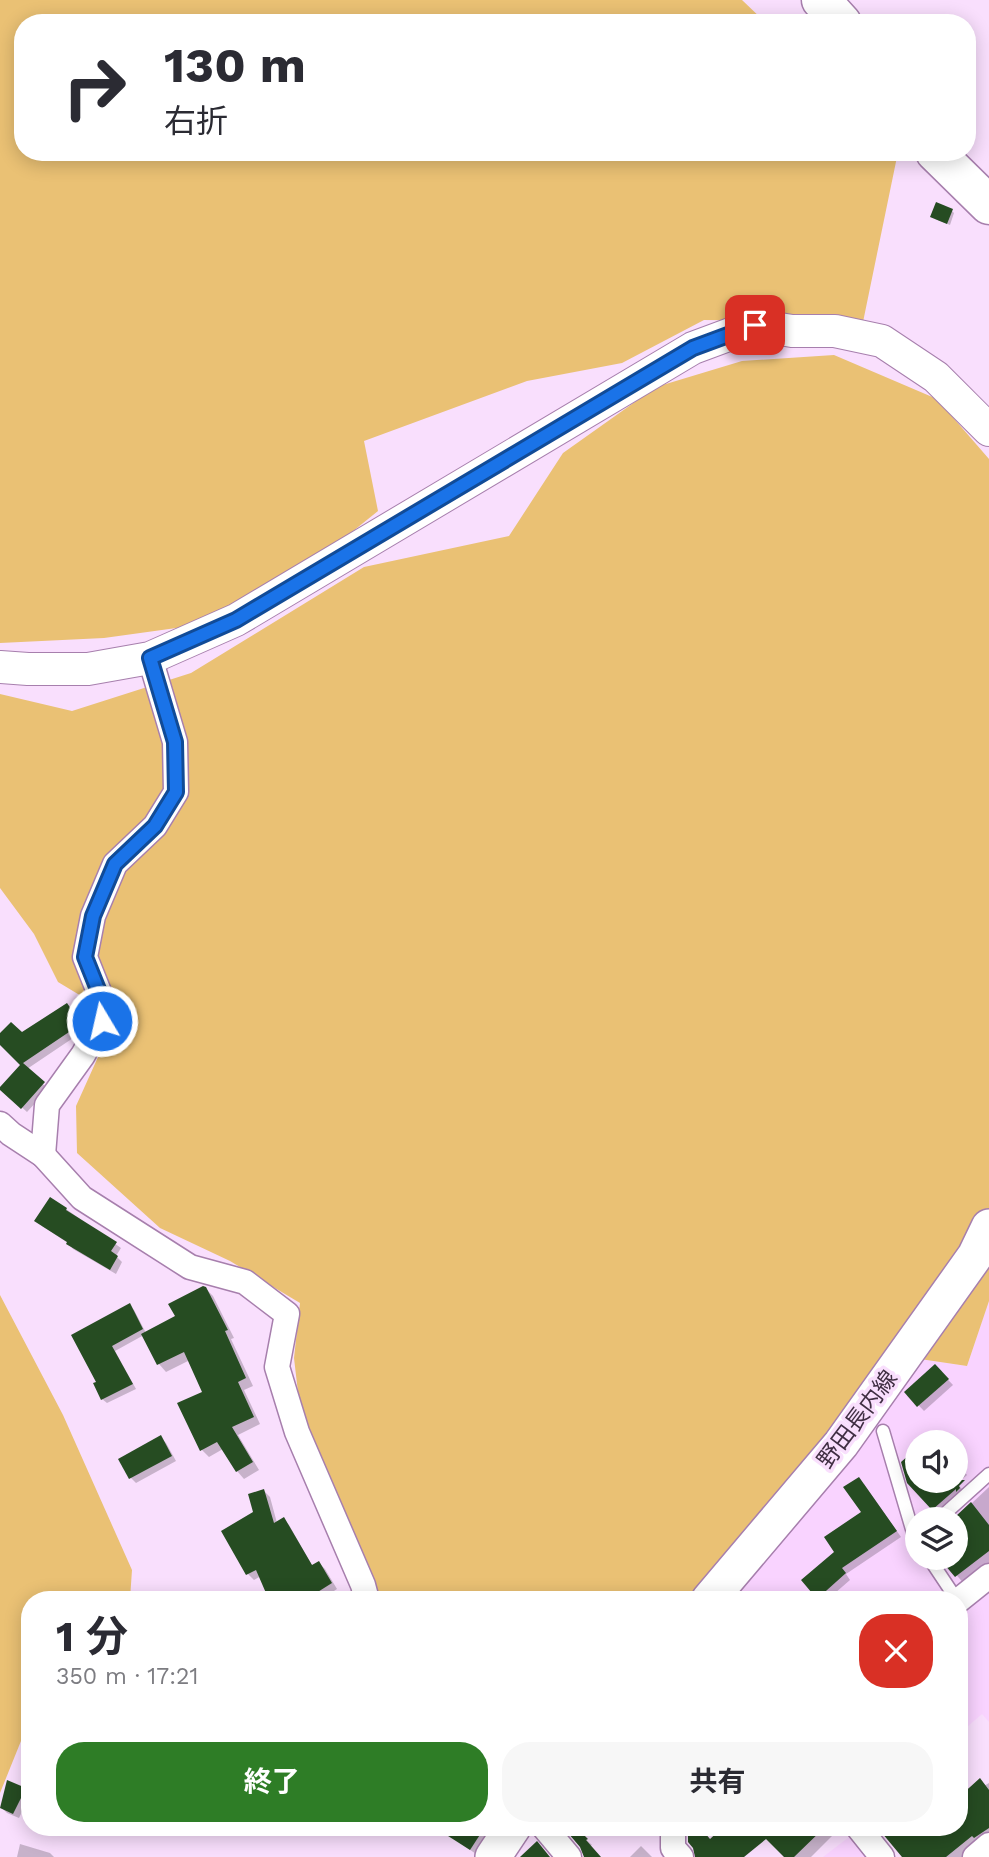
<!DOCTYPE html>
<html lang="ja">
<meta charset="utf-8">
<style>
:root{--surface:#fff;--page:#f7f7f7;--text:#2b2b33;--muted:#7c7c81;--accent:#2e7d26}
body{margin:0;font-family:"Work Sans","Noto Sans JP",sans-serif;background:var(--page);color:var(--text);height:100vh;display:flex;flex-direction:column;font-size:26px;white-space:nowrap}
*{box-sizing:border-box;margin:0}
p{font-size:23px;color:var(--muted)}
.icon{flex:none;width:38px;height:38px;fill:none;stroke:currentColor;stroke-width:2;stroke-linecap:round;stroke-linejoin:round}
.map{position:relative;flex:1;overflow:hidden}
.panel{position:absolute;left:21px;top:1591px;width:947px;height:245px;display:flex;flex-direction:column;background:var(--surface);border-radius:28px;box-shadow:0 4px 18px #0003}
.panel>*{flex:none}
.guide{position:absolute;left:14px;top:14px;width:962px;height:147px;border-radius:28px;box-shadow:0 4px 18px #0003;background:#fff;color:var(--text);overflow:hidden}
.buttons{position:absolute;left:905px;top:1430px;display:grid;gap:14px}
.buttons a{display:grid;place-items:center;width:63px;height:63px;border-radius:50%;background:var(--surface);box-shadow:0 4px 18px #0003;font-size:35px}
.pin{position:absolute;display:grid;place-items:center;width:60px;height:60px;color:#fff;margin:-30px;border-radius:14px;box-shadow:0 4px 10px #0006}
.me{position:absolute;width:77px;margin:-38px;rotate:351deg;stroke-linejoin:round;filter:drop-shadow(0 0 5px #0008)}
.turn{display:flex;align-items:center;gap:24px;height:147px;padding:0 35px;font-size:32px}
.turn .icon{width:91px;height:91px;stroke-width:2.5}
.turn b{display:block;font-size:49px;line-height:60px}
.round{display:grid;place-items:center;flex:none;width:74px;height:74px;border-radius:28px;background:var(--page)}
.headline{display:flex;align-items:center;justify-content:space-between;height:119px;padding:0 35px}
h1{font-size:42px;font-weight:700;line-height:52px}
.action{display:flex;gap:14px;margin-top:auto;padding:14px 35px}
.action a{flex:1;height:80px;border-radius:28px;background:var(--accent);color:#fff;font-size:28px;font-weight:700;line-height:80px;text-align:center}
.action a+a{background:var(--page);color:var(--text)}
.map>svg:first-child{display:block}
.built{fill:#f9d3ff;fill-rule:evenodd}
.green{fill:#eac174}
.shadow{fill:#0003}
.building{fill:#264c22}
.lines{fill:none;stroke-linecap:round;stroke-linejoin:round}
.service-casing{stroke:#a77fad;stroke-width:15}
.minor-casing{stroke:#a77fad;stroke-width:27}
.tertiary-casing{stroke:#a77fad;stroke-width:34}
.secondary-casing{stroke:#a77fad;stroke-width:38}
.motorway-casing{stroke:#a77fad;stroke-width:41}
.service{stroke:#fff;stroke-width:12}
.minor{stroke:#fff;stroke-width:24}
.tertiary{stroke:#fff;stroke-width:32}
.secondary{stroke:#fff;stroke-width:35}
.motorway{stroke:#fff;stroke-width:38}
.route-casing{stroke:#114b97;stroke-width:18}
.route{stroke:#1a73e8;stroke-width:12}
.labels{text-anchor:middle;stroke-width:7;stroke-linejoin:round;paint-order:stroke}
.street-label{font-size:23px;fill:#402f43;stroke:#f9dffd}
</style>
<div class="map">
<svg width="989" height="1857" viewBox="0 0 989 1857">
<rect width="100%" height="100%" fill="#f9dffd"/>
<g class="built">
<path d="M989 1301V1722L982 1714 959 1734V1600H718L920 1359 967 1366ZM917 1442H956V1480H917ZM917 1519H956V1558H917Z"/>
<polygon points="853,1834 872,1857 823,1857"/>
</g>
<g class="green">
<polygon points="0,0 742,0 766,23 23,23 23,152 898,152 863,322 704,320 622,363 527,381 364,441 378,511 342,540 198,625 104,638 0,643"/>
<polygon points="834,355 937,399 989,459 989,1301 967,1366 920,1359 718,1599 366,1600 308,1478 294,1358 300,1303 230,1261 160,1228 77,1153 76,1106 116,1017 58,982 34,934 0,888 0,694 72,711 191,673 364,567 509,536 563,453 656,387 742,361"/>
<polygon points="0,1295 63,1415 132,1570 130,1599 30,1600 30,1731 23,1736 0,1793"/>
</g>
<g class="shadow">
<polygon points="952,211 954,213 950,225 935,219"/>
<polygon points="67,1005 81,1024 75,1028 79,1034 27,1069 48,1089 27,1112 1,1088 22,1065 0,1043 0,1035 22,1035"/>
<polygon points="66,1209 121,1248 116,1256 122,1262 116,1274 73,1249 68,1243 42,1226"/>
<polygon points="205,1288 213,1296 234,1338 231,1339 253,1386 244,1390 260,1424 238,1435 259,1470 244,1479 237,1471 223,1449 209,1457 202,1450 204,1393 190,1360 166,1372 159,1364 144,1335 115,1351 136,1389 107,1403 102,1399 98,1383 73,1336 129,1306 134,1310 146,1333 177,1317"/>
<polygon points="935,1366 953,1385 924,1411 906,1392"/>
<polygon points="937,1433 946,1442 926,1442"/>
<polygon points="160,1437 166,1443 176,1461 136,1483 131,1478 121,1460"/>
<polygon points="917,1451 917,1480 956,1480 956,1452 963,1461 959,1465 967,1475 957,1484 969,1496 944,1519 909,1482"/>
<polygon points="864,1484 901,1537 846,1574 850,1580 827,1600 820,1600 803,1580 836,1553 863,1513"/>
<polygon points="989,1487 989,1566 965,1585 942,1558 956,1558 955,1519"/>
<polygon points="264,1491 270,1497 277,1523 283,1519 289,1525 313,1567 319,1563 325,1569 337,1589 320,1600 271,1600 261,1576 254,1580 248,1574 255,1513"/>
<polygon points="989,1783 989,1838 968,1857 904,1857 884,1827 959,1827 959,1800"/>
<polygon points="25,1789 30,1795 19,1818 7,1813 1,1807"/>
<polygon points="455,1827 493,1827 476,1854 449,1835"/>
<polygon points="565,1827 593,1827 583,1837 592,1845 590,1846"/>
<polygon points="775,1827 837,1827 839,1829 811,1857 786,1857"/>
<polygon points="20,1844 50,1853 54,1857 17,1857"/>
<polygon points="641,1846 652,1857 630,1857"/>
</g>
<g class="building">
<polygon points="936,202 953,209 947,224 930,217"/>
<polygon points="67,1003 78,1019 72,1023 75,1028 23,1063 45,1082 21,1109 0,1090 0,1087 20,1065 0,1045 0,1033 11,1022 22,1032"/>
<polygon points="50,1197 67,1208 66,1210 117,1242 111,1251 118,1256 110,1270 66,1244 67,1242 34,1221"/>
<polygon points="203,1286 206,1287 228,1330 225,1331 246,1378 238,1382 254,1417 232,1427 253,1462 236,1472 217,1442 200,1451 177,1403 202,1392 184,1352 157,1365 141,1334 175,1316 168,1304"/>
<polygon points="130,1303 143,1329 112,1346 133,1384 101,1400 93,1383 96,1382 71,1335"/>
<polygon points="935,1364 949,1379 917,1407 904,1392"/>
<polygon points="161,1435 172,1456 129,1479 118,1459"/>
<polygon points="917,1448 917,1480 965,1480 959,1486 960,1488 956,1492 956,1489 932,1510 907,1483 901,1462"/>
<polygon points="859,1477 897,1531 842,1568 846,1573 817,1599 801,1580 834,1552 824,1537 861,1512 843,1487"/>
<polygon points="264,1489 274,1523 284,1517 312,1565 319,1561 332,1583 305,1600 269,1600 256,1570 246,1575 221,1531 253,1512 248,1494"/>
<polygon points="971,1502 989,1525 989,1551 955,1577 939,1558 956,1558 956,1516"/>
<polygon points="980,1778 989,1790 989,1828 974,1838 972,1836 946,1857 902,1857 877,1827 959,1827 959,1797"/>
<polygon points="7,1780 26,1788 13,1814 0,1808"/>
<polygon points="434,1827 485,1827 470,1850"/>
<polygon points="563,1827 576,1827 588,1839 586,1840 601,1857 584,1857 580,1847"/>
<polygon points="688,1827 700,1827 710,1839 722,1828 728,1836 740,1827 825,1827 794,1857 784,1857 766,1839 744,1857 695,1857 693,1848 688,1842"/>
<polygon points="537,1841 550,1857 520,1857"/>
</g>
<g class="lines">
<defs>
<g id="service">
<polyline points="883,1431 914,1536 917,1540"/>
<polyline points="939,1519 989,1474"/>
<polyline points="929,1558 957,1600"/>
</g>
<g id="minor">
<polyline points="0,1124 11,1134 43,1155 82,1198 190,1267 245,1282 287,1314 277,1367 297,1432 363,1585 367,1600"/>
<polyline points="43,1155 47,1105 83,1055 102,1021 99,992 85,957 93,916 115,864 155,826 176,792 175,742 150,658"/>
<polyline points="959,1600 989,1576"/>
<polyline points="544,1827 569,1857"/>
<polyline points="673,1827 673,1848 681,1857"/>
<polyline points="858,1827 882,1857"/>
<polyline points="975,1857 989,1845"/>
</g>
<polyline id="tertiary" points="0,667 28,669 88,669 150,658 236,620 693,348 755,325 792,331 835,331 882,341 936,377 989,430"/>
<g id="secondary">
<polyline points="709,1600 841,1444 975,1256 989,1227"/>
<polyline points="493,1857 513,1827"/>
</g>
<g id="motorway">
<polyline points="821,0 842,23"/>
<polyline points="935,152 989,205"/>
</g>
</defs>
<use href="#service" class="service-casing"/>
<use href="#minor" class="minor-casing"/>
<use href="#tertiary" class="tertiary-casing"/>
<use href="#secondary" class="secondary-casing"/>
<use href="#motorway" class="motorway-casing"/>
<use href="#service" class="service"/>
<use href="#minor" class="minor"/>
<use href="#tertiary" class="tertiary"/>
<use href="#secondary" class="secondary"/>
<use href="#motorway" class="motorway"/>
</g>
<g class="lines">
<defs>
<polyline id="route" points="102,1021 99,992 85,957 93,916 115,864 155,826 176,792 175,742 150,658 236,620 693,348 755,325"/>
</defs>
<use href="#route" class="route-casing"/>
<use href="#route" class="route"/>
</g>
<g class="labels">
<g class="street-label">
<text transform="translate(857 1419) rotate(-53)" y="8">野田長内線</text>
</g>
</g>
</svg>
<div class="buttons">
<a><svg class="icon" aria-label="sound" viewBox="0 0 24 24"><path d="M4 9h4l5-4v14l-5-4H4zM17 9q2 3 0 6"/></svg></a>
<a><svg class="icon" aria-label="layers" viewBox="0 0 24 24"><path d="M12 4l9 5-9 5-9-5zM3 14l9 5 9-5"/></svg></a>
</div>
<div class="pin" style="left:755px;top:325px;background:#d93025"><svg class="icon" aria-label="arrive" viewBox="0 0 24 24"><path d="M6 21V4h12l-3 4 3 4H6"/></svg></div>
<svg class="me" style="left:102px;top:1021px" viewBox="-20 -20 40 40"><circle r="17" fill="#1a73e8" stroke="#fff" stroke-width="3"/><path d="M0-11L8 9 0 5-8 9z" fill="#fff"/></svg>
<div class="guide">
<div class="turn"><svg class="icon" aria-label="right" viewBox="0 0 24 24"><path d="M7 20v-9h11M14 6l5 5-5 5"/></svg><div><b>130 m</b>右折</div></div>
</div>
<section class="panel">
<div class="headline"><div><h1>1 分</h1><p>350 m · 17:21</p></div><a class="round" style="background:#d93025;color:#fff"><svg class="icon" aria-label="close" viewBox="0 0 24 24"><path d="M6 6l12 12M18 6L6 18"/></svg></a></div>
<div class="action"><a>終了</a><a>共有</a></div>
</section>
</div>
